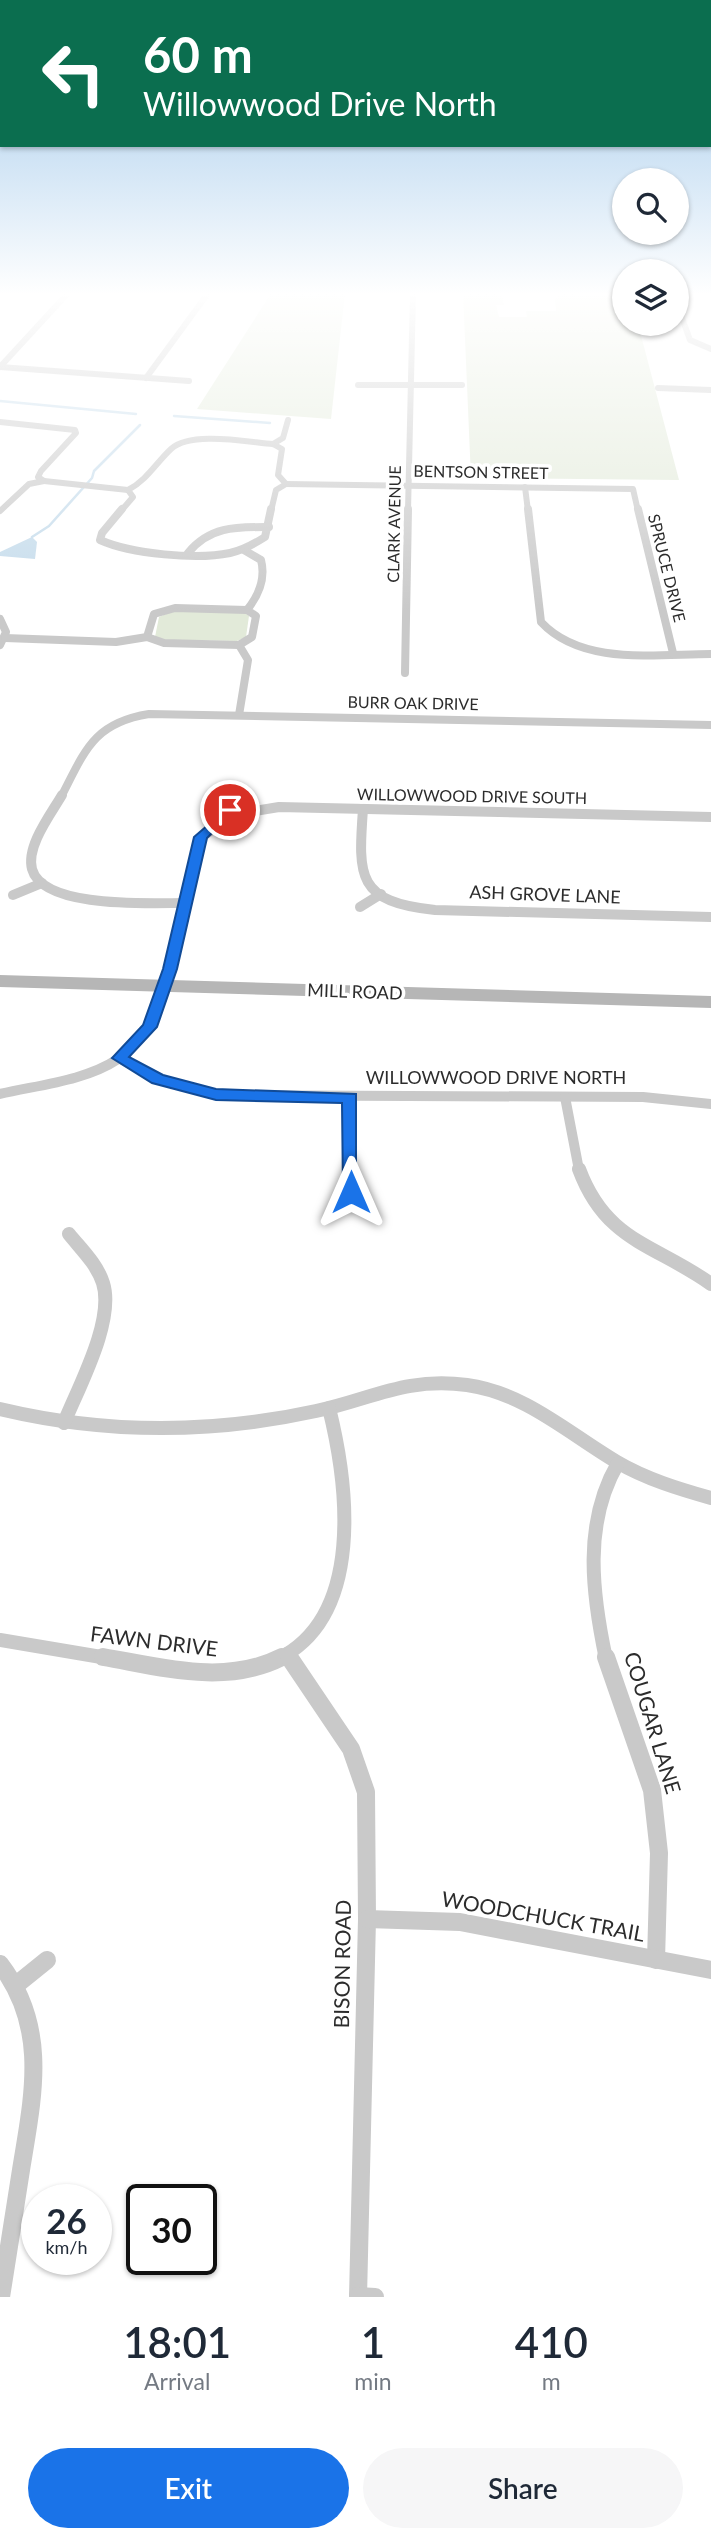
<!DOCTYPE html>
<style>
:root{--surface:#fff;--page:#f6f6f7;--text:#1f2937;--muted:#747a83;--accent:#1a73e8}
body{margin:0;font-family:Lato,sans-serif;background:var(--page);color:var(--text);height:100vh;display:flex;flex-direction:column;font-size:26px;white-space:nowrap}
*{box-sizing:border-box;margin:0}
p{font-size:23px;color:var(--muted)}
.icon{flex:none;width:38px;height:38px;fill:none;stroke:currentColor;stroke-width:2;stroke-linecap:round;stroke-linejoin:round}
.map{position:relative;height:2297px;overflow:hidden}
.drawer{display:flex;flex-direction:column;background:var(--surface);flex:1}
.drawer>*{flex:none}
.top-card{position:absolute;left:0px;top:0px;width:712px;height:147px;box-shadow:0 2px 5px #0004;background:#0b6e4f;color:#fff;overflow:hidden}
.fabs{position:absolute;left:612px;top:168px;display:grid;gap:14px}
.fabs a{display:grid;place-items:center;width:77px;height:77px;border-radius:50%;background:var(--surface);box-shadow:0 2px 5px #0004;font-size:35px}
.speed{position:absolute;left:21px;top:2184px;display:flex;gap:14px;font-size:35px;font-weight:700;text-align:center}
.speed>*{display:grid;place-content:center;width:91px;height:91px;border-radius:50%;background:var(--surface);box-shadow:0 2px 5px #0004;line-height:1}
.speed small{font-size:18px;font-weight:400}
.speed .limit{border:4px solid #111;border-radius:10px;background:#fff;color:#111}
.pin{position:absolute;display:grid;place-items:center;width:60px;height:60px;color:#fff;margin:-30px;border:4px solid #fff;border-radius:50%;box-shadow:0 2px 7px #0007}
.me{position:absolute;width:77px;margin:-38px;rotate:0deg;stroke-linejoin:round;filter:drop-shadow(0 0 5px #0008)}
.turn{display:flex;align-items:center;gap:24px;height:147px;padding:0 28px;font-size:32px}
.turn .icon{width:91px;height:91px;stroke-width:2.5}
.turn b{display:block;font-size:49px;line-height:60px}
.eta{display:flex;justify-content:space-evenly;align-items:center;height:119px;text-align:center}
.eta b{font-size:42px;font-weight:600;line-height:49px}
.primary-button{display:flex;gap:14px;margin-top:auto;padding:14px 28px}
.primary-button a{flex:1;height:80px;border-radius:42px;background:var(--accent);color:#fff;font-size:28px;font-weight:600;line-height:80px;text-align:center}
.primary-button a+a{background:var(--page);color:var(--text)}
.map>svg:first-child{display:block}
.green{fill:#e2ead9}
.water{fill:#c4dbeb}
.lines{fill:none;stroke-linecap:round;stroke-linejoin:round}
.stream{stroke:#c4dbeb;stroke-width:2.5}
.street-far4{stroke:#c9c9c9;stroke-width:6}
.street-far3{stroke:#c9c9c9;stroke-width:8}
.street-far2{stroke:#c9c9c9;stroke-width:10}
.street-far1{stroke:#c9c9c9;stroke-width:14}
.street{stroke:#c9c9c9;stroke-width:18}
.secondary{fill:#b6b6b6;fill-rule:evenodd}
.route{fill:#1a73e8;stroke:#114b97;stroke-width:2}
.labels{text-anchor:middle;stroke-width:7;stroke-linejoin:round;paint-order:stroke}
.far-street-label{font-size:16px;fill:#2c2c2c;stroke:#fff}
.street-label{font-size:18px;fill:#2c2c2c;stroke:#fff}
.near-street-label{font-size:21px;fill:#2c2c2c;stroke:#fff}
</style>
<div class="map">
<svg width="711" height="2297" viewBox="0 0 711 2297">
<rect width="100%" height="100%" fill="#fff"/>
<g class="green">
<polygon points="272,292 345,293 331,419 197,409"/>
<polygon points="463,292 499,292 495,294 502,295 504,305 496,305 499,317 527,317 526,311 556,311 555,299 559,298 556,292 575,292 578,296 625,295 625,324 638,324 679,480 471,478"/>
<polygon points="173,611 245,613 249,616 246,637 237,641 163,640 155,637 159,617"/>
</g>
<polygon class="water" points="32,537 37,542 35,559 0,556 0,552"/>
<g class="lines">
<g class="stream">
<polyline points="0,401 136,414"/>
<polyline points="174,416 270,423"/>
<polyline points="32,537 49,526 92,478 94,471 140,425"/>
</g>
<g class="street-far4">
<polyline points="677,303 679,297 692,292"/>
<polyline points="677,304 690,340 711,349"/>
<polyline points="0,367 189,381"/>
<polyline points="0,367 69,292"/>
<polyline points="146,378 209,292"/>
<polyline points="358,385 462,385"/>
<polyline points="658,388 711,390"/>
<polyline points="0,422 75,430 76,433 41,471 38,477 44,481 29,484 0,511"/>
<polyline points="273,444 283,438 288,420"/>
<polyline points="44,481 128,490"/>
<polyline points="286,484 633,489 638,511"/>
<polyline points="525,487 528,511"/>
<path d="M121 511 133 497 128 490C147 480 156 463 171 449 191 431 247 442 273 444L282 449 278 475 286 484 276 490 271 511"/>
<polyline points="408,511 413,292"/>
</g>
<g class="street-far3">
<path d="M122 509 102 533 100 540C131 554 197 560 230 553 243 550 254 544 265 537L271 509"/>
<path d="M528 509 541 622C582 666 656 654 711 654"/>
<polyline points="638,509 673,653"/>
<path d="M188 553C210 526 237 527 269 527"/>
<polyline points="0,619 6,632 0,645"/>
<polyline points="147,637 154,614 175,608 247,610"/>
<polyline points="5,638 116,642 147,637 164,643 239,645"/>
<polyline points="405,673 408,509"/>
<path d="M239 715 248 660 239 645 252 637 256 616 247 610C259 595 266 579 261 560L244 550"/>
<path d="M61 797C85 751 93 723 149 714L711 725"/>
</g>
<g class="street-far2">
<path d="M62 795C51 814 26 846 32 869 43 909 151 903 183 903"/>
<path d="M363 809C358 877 357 902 435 910L711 917"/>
<polyline points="13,895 42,883"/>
<polyline points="360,907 381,894"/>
<polyline points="119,1058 158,1079 216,1095 643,1097 711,1104"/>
<path d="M0 1094C38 1085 85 1081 118 1059 176 1020 182 900 201 837L236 814 279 807 711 817"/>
<polyline points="565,1097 579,1170"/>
<polyline points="350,1098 351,1170"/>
</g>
<g class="street-far1">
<polyline points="351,1169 351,1192"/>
<path d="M579 1169C606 1242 655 1244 711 1284"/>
<path d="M0 1409C105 1434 211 1434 316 1411 372 1399 405 1377 467 1385 525 1393 568 1433 617 1462 646 1479 679 1489 711 1498"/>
<path d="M64 1423C78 1388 115 1321 103 1283 97 1264 81 1249 69 1234"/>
<polyline points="0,1640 113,1659"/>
<polyline points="287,1654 290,1659"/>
<path d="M278 1659C365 1616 348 1485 329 1408"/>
<path d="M606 1659C592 1593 583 1523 618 1463"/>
</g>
<g class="street">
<path d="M103 1657C162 1667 225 1686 282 1657"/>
<polyline points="289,1657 351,1749 366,1792 367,1919 358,2297"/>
<polyline points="606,1657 652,1790 659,1853 656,1960"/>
<polyline points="367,1919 460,1922 711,1970"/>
<path d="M0 1964C49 2028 33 2096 21 2170 14 2212 8 2255 1 2297"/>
<polyline points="16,1985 47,1960"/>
<polyline points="358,2296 375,2297"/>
</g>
<polygon class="secondary" points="0,975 711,996 711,1008 0,987"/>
</g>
<linearGradient id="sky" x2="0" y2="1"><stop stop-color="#99c4e9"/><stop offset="0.48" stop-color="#fff"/><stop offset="1" stop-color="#fff" stop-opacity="0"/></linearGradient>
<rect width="711" height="613" fill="url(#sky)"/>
<polygon class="route" points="230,806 238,811 238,816 218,827 207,838 177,969 157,1027 129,1057 163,1075 216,1089 356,1094 356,1196 345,1196 343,1192 342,1103 216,1100 152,1083 112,1058 143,1025 163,969 194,837"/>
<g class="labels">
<g class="far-street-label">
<text transform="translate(481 472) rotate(1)" y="6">BENTSON STREET</text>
<text transform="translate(394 524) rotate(-89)" y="6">CLARK AVENUE</text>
<text transform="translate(667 568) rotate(76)" y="6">SPRUCE DRIVE</text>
<text transform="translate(413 703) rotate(1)" y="6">BURR OAK DRIVE</text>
<text transform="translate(472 796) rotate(1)" y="6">WILLOWWOOD DRIVE SOUTH</text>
</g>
<g class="street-label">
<text transform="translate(545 895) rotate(2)" y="6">ASH GROVE LANE</text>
<text transform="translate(355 992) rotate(2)" y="6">MILL ROAD</text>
<text x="496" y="1084">WILLOWWOOD DRIVE NORTH</text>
</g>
<g class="near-street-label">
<text transform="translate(154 1642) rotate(7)" y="7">FAWN DRIVE</text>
<text transform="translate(652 1723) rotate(73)" y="7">COUGAR LANE</text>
<text transform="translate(543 1917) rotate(10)" y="7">WOODCHUCK TRAIL</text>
<text transform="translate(343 1964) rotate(-89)" y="7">BISON ROAD</text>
</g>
</g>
</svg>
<div class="fabs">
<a><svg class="icon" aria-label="search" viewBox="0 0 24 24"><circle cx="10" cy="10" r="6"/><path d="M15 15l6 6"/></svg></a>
<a><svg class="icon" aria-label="layers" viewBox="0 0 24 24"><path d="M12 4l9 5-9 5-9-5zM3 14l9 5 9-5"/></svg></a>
</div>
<div class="speed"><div>26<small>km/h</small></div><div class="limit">30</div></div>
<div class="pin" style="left:230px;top:810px;background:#d93025"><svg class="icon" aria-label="arrive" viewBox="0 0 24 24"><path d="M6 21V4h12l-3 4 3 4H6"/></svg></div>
<svg class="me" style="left:351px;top:1192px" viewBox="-20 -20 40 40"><path d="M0-17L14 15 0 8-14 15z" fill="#1a73e8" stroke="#fff" stroke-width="4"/></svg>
<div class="top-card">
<div class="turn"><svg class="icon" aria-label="left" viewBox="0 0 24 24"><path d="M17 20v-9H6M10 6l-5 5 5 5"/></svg><div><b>60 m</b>Willowwood Drive North</div></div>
</div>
</div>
<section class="drawer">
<div class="eta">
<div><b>18:01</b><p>Arrival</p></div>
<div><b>1</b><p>min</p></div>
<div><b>410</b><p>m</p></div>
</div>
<div class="primary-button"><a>Exit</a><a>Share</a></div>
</section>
